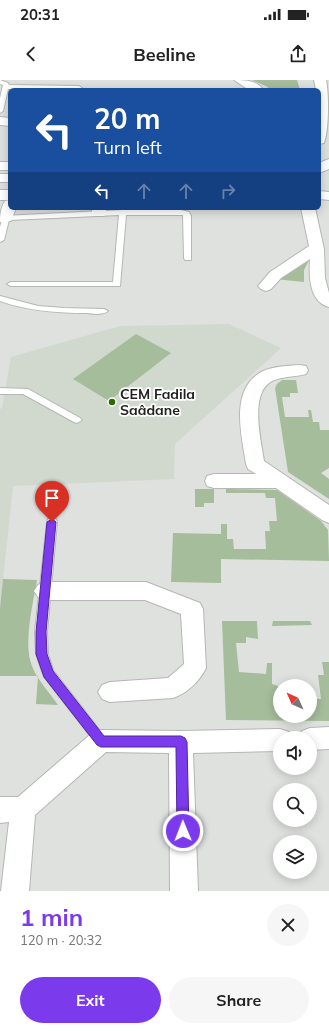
<!DOCTYPE html>
<meta charset="utf-8">
<style>
:root{--surface:#fff;--page:#f6f6f6;--text:#222;--muted:#767676;--accent:#7c3aed}
body{margin:0;font-family:Mulish,sans-serif;background:var(--page);color:var(--text);height:100vh;display:flex;flex-direction:column;font-size:15px;white-space:nowrap}
*{box-sizing:border-box;margin:0}
p{font-size:13px;color:var(--muted)}
.icon{flex:none;width:22px;height:22px;fill:none;stroke:currentColor;stroke-width:2;stroke-linecap:round;stroke-linejoin:round}
.map{position:relative;height:811px;overflow:hidden}
.drawer{display:flex;flex-direction:column;background:var(--surface);flex:1}
.drawer>*{flex:none}
.guide{position:absolute;left:8px;top:8px;width:313px;height:122px;border-radius:6px;box-shadow:0 2px 10px #0003;background:#1a4fa0;color:#fff;overflow:hidden}
.needle{width:26px;rotate:315deg}
.buttons{position:absolute;left:273px;top:599px;display:grid;gap:8px}
.buttons a{display:grid;place-items:center;width:44px;height:44px;border-radius:50%;background:var(--surface);box-shadow:0 2px 10px #0003;font-size:20px}
.pin{position:absolute;display:grid;place-items:center;width:34px;height:34px;color:#fff;margin:-41px -17px;border-radius:50% 50% 50% 0;rotate:-45deg;box-shadow:0 0 4px #0007}
.pin .icon{rotate:45deg}
.me{position:absolute;width:44px;margin:-22px;rotate:359deg;stroke-linejoin:round;filter:drop-shadow(0 0 3px #0008)}
.turn{display:flex;align-items:center;gap:14px;height:84px;padding:0 20px;font-size:18px}
.turn .icon{width:52px;height:52px;stroke-width:2.5}
.turn b{display:block;font-size:28px;line-height:34px}
.lanes{display:flex;align-items:center;height:38px;padding:0 20px;background:#0003;justify-content:center;gap:20px;direction:ltr}
.lanes .off{opacity:.35}
.round{display:grid;place-items:center;flex:none;width:42px;height:42px;border-radius:21px;background:var(--page)}
.summary{display:flex;align-items:center;justify-content:space-between;height:68px;padding:0 20px}
h1{font-size:24px;font-weight:700;line-height:30px;color:var(--accent)}
.cta{display:flex;gap:8px;margin-top:auto;padding:8px 20px}
.cta a{flex:1;height:46px;border-radius:24px;background:var(--accent);color:#fff;font-size:16px;font-weight:700;line-height:46px;text-align:center}
.cta a+a{background:var(--page);color:var(--text)}
.status{display:flex;justify-content:space-between;align-items:center;height:28px;padding:0 20px;background:var(--surface);direction:ltr}
.status svg{height:11px;fill:currentColor}
header{display:flex;justify-content:space-between;align-items:center;height:52px;padding:0 20px;background:var(--surface);font-size:18px;font-weight:700}
.map>svg:first-child{display:block}
.built{fill:#d1d9ce}
.green{fill:#a5bd9b}
.lines{fill:none;stroke-linecap:round;stroke-linejoin:round}
.lane-casing{stroke:#b4b7b3;stroke-width:2}
.street-casing{stroke:#b4b7b3;stroke-width:2}
.secondary-casing{stroke:#b4b7b3;stroke-width:2}
.lane{fill:#fff;fill-rule:evenodd}
.street{fill:#fff;fill-rule:evenodd}
.secondary{fill:#fff;fill-rule:evenodd}
.route{fill:#7c3aed;stroke:#51269a}
.poi-dot{fill:#2c6b00;stroke:#fff;stroke-width:1.5}
.labels{text-anchor:middle;stroke-width:3.5;stroke-linejoin:round;paint-order:stroke}
.poi-label{font-size:14px;font-weight:bold;fill:#212220;stroke:#fff;text-anchor:start}
</style>
<div class="status"><b>20:31</b><svg viewBox="0 0 49 12"><path d="M0 12V9h3v3zM5 12V6h3v6zM10 12V3h3v9zM15 12V0h3v12zM26 1h20v11H26zM47 4h2v5h-2z"/></svg></div>
<header><svg class="icon" aria-label="back" viewBox="0 0 24 24"><path d="M15 5l-7 7 7 7"/></svg>Beeline<svg class="icon" aria-label="share" viewBox="0 0 24 24"><path d="M12 15V3M7 8l5-5 5 5M5 13v7h14v-7"/></svg></header>
<div class="map">
<svg width="329" height="811" viewBox="0 0 329 811">
<rect width="100%" height="100%" fill="#dee1dd"/>
<polygon class="built" points="229,244 281,268 175,364 174,399 13,406 0,528 0,329 2,328 11,277 120,246"/>
<g class="green">
<polygon points="252,0 297,0 300,10 267,10 268,7"/>
<polygon points="309,180 304,190 304,202 275,199 293,191"/>
<polygon points="136,254 171,273 109,321 73,299"/>
<polygon points="282,300 296,300 298,313 290,313 290,317 282,317 285,337 309,337 308,330 311,330 313,342 319,342 320,350 329,350 329,388 321,393 329,399 329,419 288,392 275,308 277,304"/>
<polygon points="195,409 214,409 214,423 204,423 204,427 195,427"/>
<polygon points="226,409 277,410 321,441 328,450 329,481 221,479 221,503 171,502 173,453 221,454 221,444 227,444 227,459 233,459 234,469 266,469 265,451 270,451 269,441 277,441 275,418 266,418 265,413 226,413"/>
<path d="M3 499 37 500C33 524 23 563 32 586 37 600 50 613 58 625L36 624 38 596H0V528Z"/>
<polygon points="222,541 257,541 258,559 246,557 246,563 236,563 239,592 266,594 267,583 272,583 272,604 278,606 280,636 310,636 310,619 321,619 318,595 324,595 322,582 329,582 329,641 226,640"/>
<polygon points="273,541 310,541 312,545 272,546"/>
</g>
<g class="lines">
<defs>
<g id="lane">
<polygon points="0,0 8,3 9,5 79,6 82,8 79,10 8,9 3,31 0,33 0,18 3,5 0,4"/>
<polygon points="123,130 181,130 189,132 191,136 191,180 185,180 184,178 183,135 126,135 120,206 11,206 7,204 11,202 113,202 119,135 9,140 4,160 0,162 0,147 3,136"/>
<path d="M0 216 38 226 64 228 104 229 108 231C103 235 93 234 87 233 57 233 28 231 0 221Z"/>
<polygon points="0,308 28,309 80,338 82,340 77,343 74,342 23,314 0,314"/>
<polygon points="52,438 56,439 57,442 47,552 48,574 53,590 105,657 107,661 105,665 101,667 97,665 44,597 36,574 35,552 47,442 48,439"/>
</g>
<g id="street">
<path d="M234 0C243 0 255 0 262 8L261 10H249Z"/>
<polygon points="0,37 10,38 10,46 0,45"/>
<rect x="0" y="82" width="10" height="8"/>
<polygon points="319,111 329,112 329,120 319,119"/>
<path d="M10 120V128H16L11 141 0 142C0 135 1 127 5 121Z"/>
<polygon points="92,128 106,128 106,133 104,136 94,136 92,133"/>
<path d="M301 128H315L324 169 325 198 329 213V227C309 222 309 196 310 179L281 198 271 209 266 211 261 209 258 206 270 192 309 166Z"/>
<path d="M300 285 306 286 308 290 306 294C295 297 283 296 272 301 249 313 261 360 264 381L329 425V443L322 440 276 408H214L207 406 205 401 207 396 214 394H256L248 389 246 384C242 357 230 313 258 294 270 286 286 286 300 285Z"/>
<path d="M45 502H146L200 523 203 529 206 588C200 601 186 614 173 618L110 622 102 619 98 612 102 605 110 602 168 598 184 584 181 534 145 520H45L38 517 34 511 38 505Z"/>
<polygon points="329,647 329,669 310,670 310,658 298,658 302,651 310,648"/>
<polygon points="280,649 289,652 291,658 280,658 280,671 193,673 198,811 170,811 169,673 106,672 35,735 29,811 1,811 9,742 0,743 0,717 18,717 92,653 101,650 181,651"/>
</g>
<g id="secondary">
<path d="M314 0H326C329 15 329 50 324 63L319 64V10H316Z"/>
<polygon points="329,79 329,89 319,93 319,83"/>
<rect x="0" y="94" width="10" height="8"/>
<rect x="0" y="110" width="10" height="10"/>
</g>
</defs>
<use href="#lane" class="lane-casing"/>
<use href="#street" class="street-casing"/>
<use href="#secondary" class="secondary-casing"/>
<use href="#lane" class="lane"/>
<use href="#street" class="street"/>
<use href="#secondary" class="secondary"/>
</g>
<polygon class="route" points="52,439 56,442 46,552 47,574 53,591 104,656 181,656 185,658 187,662 189,751 187,756 183,757 178,756 177,751 176,667 101,667 97,665 44,597 36,574 36,552 47,442"/>
<circle class="poi-dot" cx="112" cy="322" r="4"/>
<g class="labels">
<g class="poi-label">
<text x="120" y="319">CEM Fadila<tspan x="120" dy="16">Saâdane</tspan></text>
</g>
</g>
</svg>
<div class="buttons">
<a><svg class="needle" viewBox="-14 -14 28 28"><path d="M0-13l5 13h-10z" fill="#e53935"/><path d="M0 13l5-13h-10z" fill="#767676"/></svg></a>
<a><svg class="icon" aria-label="sound" viewBox="0 0 24 24"><path d="M4 9h4l5-4v14l-5-4H4zM17 9q2 3 0 6"/></svg></a>
<a><svg class="icon" aria-label="search" viewBox="0 0 24 24"><circle cx="10" cy="10" r="6"/><path d="M15 15l6 6"/></svg></a>
<a><svg class="icon" aria-label="layers" viewBox="0 0 24 24"><path d="M12 4l9 5-9 5-9-5zM3 14l9 5 9-5"/></svg></a>
</div>
<div class="pin" style="left:52px;top:442px;background:#d93025"><svg class="icon" aria-label="arrive" viewBox="0 0 24 24"><path d="M6 21V4h12l-3 4 3 4H6"/></svg></div>
<svg class="me" style="left:183px;top:751px" viewBox="-20 -20 40 40"><circle r="17" fill="#7c3aed" stroke="#fff" stroke-width="3"/><path d="M0-11L8 9 0 5-8 9z" fill="#fff"/></svg>
<div class="guide">
<div class="turn"><svg class="icon" aria-label="left" viewBox="0 0 24 24"><path d="M17 20v-9H6M10 6l-5 5 5 5"/></svg><div><b>20 m</b>Turn left</div></div>
<div class="lanes"><svg class="icon" aria-label="left" viewBox="0 0 24 24"><path d="M17 20v-9H6M10 6l-5 5 5 5"/></svg><svg class="icon off" aria-label="ahead" viewBox="0 0 24 24"><path d="M12 20V5M6 11l6-6 6 6"/></svg><svg class="icon off" aria-label="ahead" viewBox="0 0 24 24"><path d="M12 20V5M6 11l6-6 6 6"/></svg><svg class="icon off" aria-label="right" viewBox="0 0 24 24"><path d="M7 20v-9h11M14 6l5 5-5 5"/></svg></div>
</div>
</div>
<section class="drawer">
<div class="summary"><div><h1>1 min</h1><p>120 m · 20:32</p></div><a class="round"><svg class="icon" aria-label="close" viewBox="0 0 24 24"><path d="M6 6l12 12M18 6L6 18"/></svg></a></div>
<div class="cta"><a>Exit</a><a>Share</a></div>
</section>
